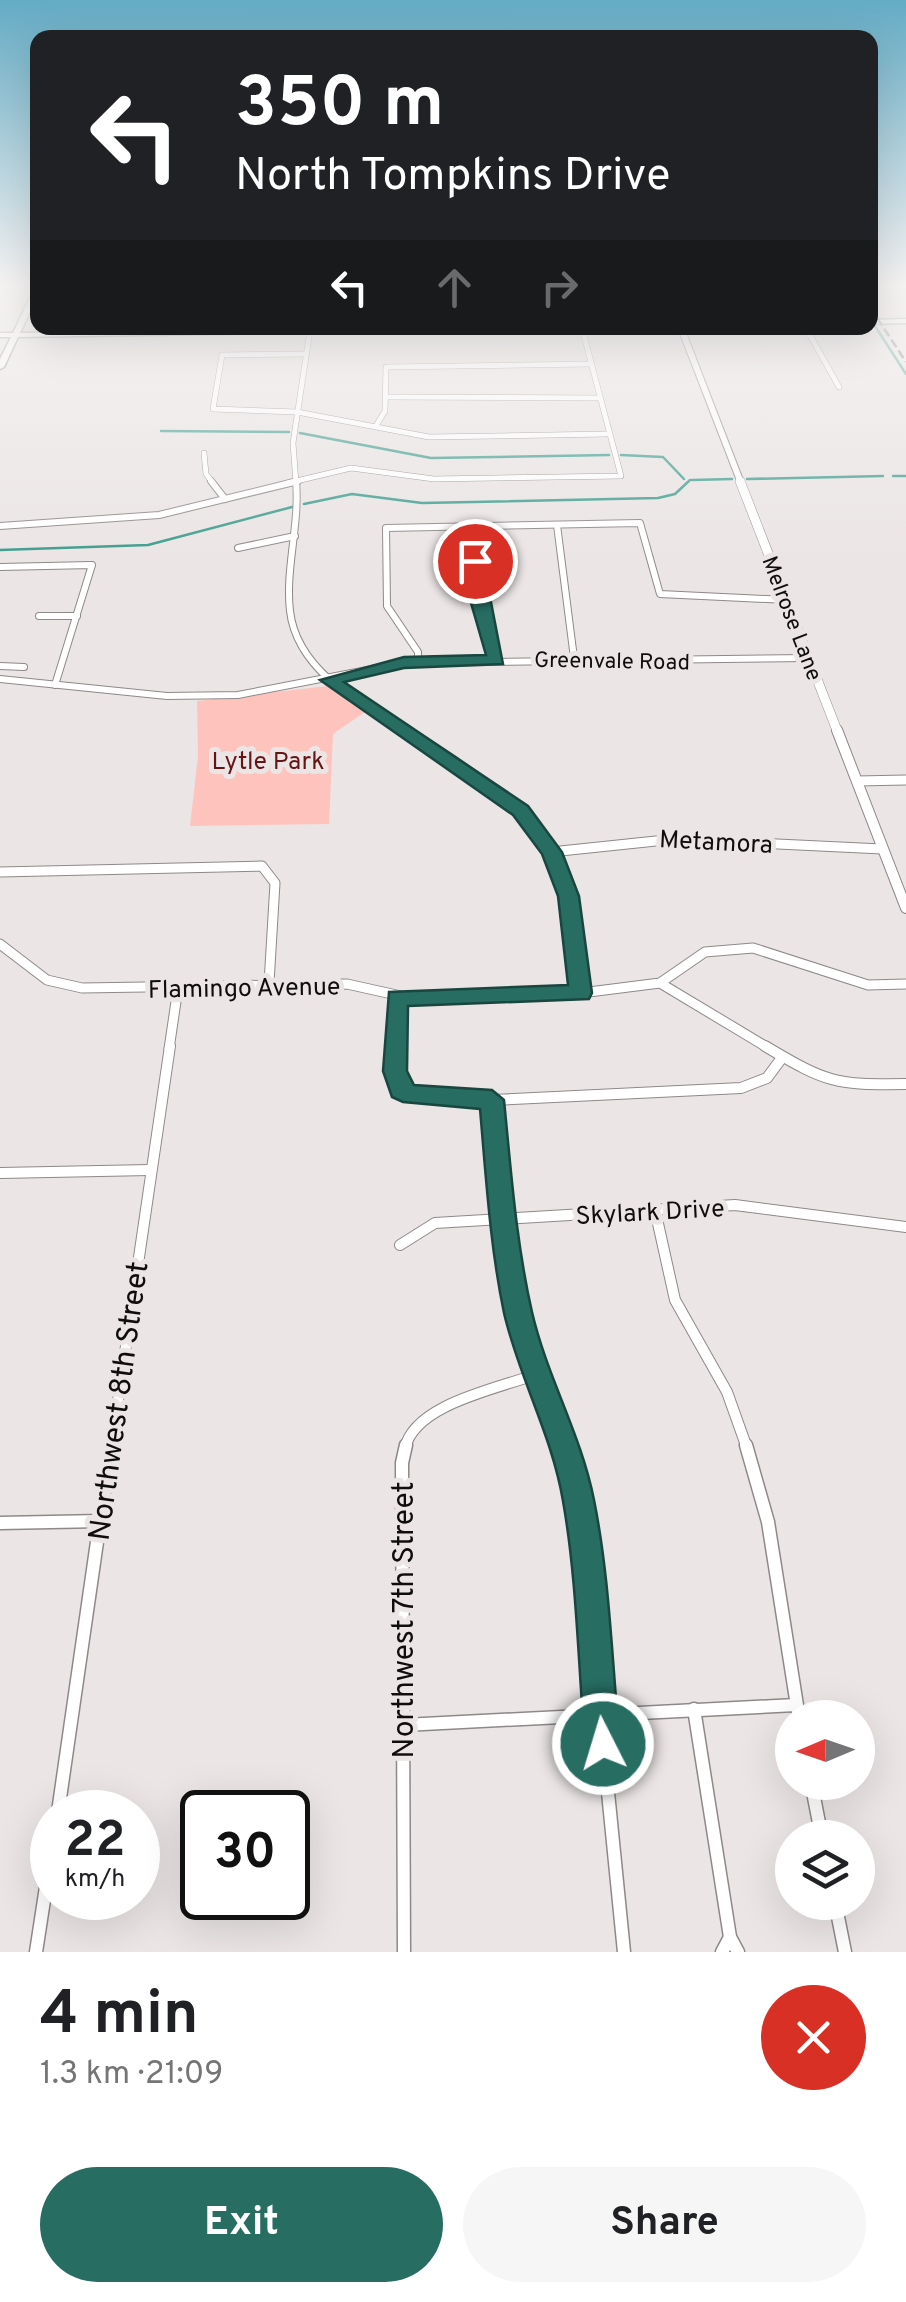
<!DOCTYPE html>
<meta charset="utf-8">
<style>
:root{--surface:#fff;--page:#f6f6f6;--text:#202124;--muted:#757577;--accent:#276d62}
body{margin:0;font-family:Overpass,sans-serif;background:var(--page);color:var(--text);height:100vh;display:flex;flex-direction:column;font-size:38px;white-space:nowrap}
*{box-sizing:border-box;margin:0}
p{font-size:32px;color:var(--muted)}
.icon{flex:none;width:55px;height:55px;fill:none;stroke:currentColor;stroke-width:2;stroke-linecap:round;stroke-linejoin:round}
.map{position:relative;height:1952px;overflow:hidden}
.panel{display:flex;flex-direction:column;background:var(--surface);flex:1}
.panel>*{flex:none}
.hud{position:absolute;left:30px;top:30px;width:848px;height:305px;border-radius:20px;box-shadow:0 10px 40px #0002;background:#202124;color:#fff;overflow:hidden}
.needle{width:65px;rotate:268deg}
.tools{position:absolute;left:775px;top:1700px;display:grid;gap:20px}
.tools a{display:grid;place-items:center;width:100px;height:100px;border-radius:50%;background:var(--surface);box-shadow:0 10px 40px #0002;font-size:50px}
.speed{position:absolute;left:30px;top:1790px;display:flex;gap:20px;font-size:50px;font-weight:700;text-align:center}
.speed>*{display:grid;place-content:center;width:130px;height:130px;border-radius:50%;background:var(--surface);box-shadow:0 10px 40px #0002;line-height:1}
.speed small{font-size:25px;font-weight:400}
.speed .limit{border:5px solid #111;border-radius:15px;background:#fff;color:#111}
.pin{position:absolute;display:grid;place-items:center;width:85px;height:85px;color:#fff;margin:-42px;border:5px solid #fff;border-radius:50%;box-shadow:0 2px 10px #0007}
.me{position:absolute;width:110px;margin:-55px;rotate:355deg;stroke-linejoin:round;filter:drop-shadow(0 0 8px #0008)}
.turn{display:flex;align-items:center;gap:35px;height:210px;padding:0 40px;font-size:45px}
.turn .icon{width:130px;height:130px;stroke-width:2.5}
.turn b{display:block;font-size:70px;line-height:85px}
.lanes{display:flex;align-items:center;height:95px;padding:0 40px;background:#0003;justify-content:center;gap:50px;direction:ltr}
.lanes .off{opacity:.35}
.round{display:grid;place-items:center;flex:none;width:105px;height:105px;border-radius:52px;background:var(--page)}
.summary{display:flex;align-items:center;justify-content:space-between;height:170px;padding:0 40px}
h1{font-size:60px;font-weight:700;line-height:75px}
.button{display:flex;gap:20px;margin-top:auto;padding:20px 40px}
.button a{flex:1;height:115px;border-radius:60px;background:var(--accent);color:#fff;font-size:40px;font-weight:700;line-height:115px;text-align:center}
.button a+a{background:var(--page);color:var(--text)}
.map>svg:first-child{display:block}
.green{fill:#fec3bd}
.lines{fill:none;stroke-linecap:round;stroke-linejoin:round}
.stream{stroke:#3e9d8e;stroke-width:2.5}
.minor-far4-casing{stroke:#8e8989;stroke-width:6}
.minor-far3-casing{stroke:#8e8989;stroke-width:8}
.minor-far2-casing{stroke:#8e8989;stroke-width:11}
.minor-far1-casing{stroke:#8e8989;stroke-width:12}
.minor-casing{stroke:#8e8989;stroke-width:15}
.tertiary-far2-casing{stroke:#8e8989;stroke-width:8}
.tertiary-far1-casing{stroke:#8e8989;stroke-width:10}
.tertiary-casing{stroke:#8e8989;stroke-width:12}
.secondary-casing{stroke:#8e8989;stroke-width:3}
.minor-far4{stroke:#fff;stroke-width:5}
.minor-far3{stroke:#fff;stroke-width:6}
.minor-far2{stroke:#fff;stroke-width:9}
.minor-far1{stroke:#fff;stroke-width:10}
.minor{stroke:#fff;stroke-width:12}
.tertiary-far2{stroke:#fff;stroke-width:6}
.tertiary-far1{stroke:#fff;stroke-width:9}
.tertiary{stroke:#fff;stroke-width:10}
.secondary{fill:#fff;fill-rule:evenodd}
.rail{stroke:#6f6c6b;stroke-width:2.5;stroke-dasharray:9 4;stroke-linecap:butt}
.route{fill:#276d62;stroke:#194740;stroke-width:2.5}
.labels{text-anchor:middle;stroke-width:10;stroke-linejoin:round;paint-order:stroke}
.far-street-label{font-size:22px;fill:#0f0e0d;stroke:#ebe5e5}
.park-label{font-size:25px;fill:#671417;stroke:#ebe5e5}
.street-label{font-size:25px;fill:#0f0e0d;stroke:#ebe5e5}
.near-street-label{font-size:30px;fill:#0f0e0d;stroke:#ebe5e5}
</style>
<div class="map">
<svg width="906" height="1952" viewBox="0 0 906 1952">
<rect width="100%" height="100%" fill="#ebe5e5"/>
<polygon class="green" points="328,686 365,712 333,734 329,824 190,826 198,756 197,701"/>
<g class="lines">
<g class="stream">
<polyline points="875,326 906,374"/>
<polyline points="161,431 289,432"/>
<polyline points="300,433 431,458 609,455"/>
<polyline points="621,455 663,457 684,479"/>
<polyline points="893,476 906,476"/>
<polyline points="747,479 883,476"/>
<polyline points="692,480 732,479"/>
<polyline points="304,504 352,494 422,503 658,498 675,494 690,480"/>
<polyline points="0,550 148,545 292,507"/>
</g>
<defs>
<g id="minor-far4">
<polyline points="806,328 839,387"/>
<polyline points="307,354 222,355 213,409 297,412 429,437 607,434"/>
<polyline points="387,397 600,398"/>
<polyline points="377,424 385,411 386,367 591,364"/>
<polyline points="204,453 206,474 213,483"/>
<polyline points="288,483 351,468 434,479 621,476 582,328"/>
<polyline points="296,483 293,443 310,330"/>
</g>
<g id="minor-far3">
<polyline points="211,481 225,499"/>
<path d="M296 481C300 524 285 569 290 611 297 672 363 705 410 733"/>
<polyline points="557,525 574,658"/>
<polyline points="0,526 159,515 298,481"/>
<polyline points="471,527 479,603 497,660"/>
<polyline points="238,548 295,536"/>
<polyline points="0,567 92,565 55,685"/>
<polyline points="39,616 77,616"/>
<polyline points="418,662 418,652 387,606 386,528 640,523 660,594 786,600"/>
<polyline points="0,666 24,667"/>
<polyline points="0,679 167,696 238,695 403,663 808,658"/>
</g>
<g id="minor-far2">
<path d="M405 730C472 771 541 815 568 892 579 924 577 960 581 993"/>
<polyline points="857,781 906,780"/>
<polyline points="551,852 675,839 882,849"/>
<polyline points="0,872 262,866 275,883 269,983"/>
<polyline points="0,944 47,980 82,988 347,984 419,1000 581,993 660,983 705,952 753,948 868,985 906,984"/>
<polyline points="660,983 770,1049"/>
<polyline points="169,1049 178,988"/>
<polyline points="396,1049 397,998"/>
</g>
<g id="minor-far1">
<polyline points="396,1046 395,1071 401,1090 411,1095 492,1100 741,1088 767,1078 781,1059"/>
<path d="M765 1046C827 1083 835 1085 906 1084"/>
<polyline points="492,1100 513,1287 525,1337 564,1448"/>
<polyline points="0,1173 150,1170"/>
<polyline points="655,1210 675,1300 727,1392 747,1448"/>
<polyline points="400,1245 435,1223 735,1205 906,1227"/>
<polyline points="111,1448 170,1046"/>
<path d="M405 1448C415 1404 497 1389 537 1374"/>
</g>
<g id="minor">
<polyline points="563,1445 579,1503 624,1952"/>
<polyline points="746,1445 768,1522 799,1718"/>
<polyline points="0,1523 102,1521"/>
<polyline points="694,1709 730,1937 738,1952"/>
<polyline points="404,1725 796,1705"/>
<polyline points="811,1782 822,1838"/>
<polyline points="58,1812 111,1445"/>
<polyline points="835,1902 845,1952"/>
<polyline points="36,1952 52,1848"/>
<polyline points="404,1952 402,1463 406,1445"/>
<polyline points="722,1952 730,1937"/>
</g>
<polyline id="tertiary-far2" points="681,328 741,483"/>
<polyline id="tertiary-far1" points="740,481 838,733"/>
<polyline id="tertiary" points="837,730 906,908"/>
<g id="secondary">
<polygon points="38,285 38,295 20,333 369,328 478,328 475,330 18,337 4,367 0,369 0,359 11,337 0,337 0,333 13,333 35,287"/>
<polygon points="906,319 906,323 870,324 870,320"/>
</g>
</defs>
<use href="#minor-far4" class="minor-far4-casing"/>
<use href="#minor-far3" class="minor-far3-casing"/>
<use href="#minor-far2" class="minor-far2-casing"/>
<use href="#minor-far1" class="minor-far1-casing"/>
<use href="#minor" class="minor-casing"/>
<use href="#tertiary-far2" class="tertiary-far2-casing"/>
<use href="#tertiary-far1" class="tertiary-far1-casing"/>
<use href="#tertiary" class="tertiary-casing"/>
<use href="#secondary" class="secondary-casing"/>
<use href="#minor-far4" class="minor-far4"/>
<use href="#minor-far3" class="minor-far3"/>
<use href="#minor-far2" class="minor-far2"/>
<use href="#minor-far1" class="minor-far1"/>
<use href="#minor" class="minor"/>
<use href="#tertiary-far2" class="tertiary-far2"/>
<use href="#tertiary-far1" class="tertiary-far1"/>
<use href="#tertiary" class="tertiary"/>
<use href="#secondary" class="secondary"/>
<polyline class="rail" points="870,307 906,362"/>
</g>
<linearGradient id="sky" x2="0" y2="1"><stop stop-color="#64abc4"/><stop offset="0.51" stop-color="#f6f3f3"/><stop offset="1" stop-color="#f6f3f3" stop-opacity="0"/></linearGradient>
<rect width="906" height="558" fill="url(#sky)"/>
<path class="route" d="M475 556 483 561 503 664 404 668 344 682 528 806 562 852 579 896 592 993 589 999 408 1006 407 1071 414 1085 492 1090 504 1100C511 1170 516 1242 532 1312 547 1377 581 1434 594 1500 610 1579 612 1664 620 1744L615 1756 603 1761 590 1756 585 1744C578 1664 577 1580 563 1501 552 1435 519 1378 504 1313 490 1246 486 1177 480 1109L403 1102 392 1097 383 1071 389 992 568 985 558 896 542 854 513 815 320 680 404 657 486 655 471 603 467 561Z"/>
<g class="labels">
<g class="far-street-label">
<text transform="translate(793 618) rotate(69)" y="8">Melrose Lane</text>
<text transform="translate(612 660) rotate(1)" y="8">Greenvale Road</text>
</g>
<g class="park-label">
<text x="268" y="769">Lytle Park</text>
</g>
<g class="street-label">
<text transform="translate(716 841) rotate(3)" y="9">Metamora</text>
<text transform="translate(244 987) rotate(-1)" y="9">Flamingo Avenue</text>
<text transform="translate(650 1211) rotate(-3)" y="9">Skylark Drive</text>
</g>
<g class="near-street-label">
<text transform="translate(118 1401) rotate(-82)" y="10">Northwest 8th Street</text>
<text transform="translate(403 1620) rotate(-90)" y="10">Northwest 7th Street</text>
</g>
</g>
</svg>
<div class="tools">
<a><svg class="needle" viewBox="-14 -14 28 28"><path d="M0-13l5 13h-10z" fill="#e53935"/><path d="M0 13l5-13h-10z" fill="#757577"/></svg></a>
<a><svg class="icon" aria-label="layers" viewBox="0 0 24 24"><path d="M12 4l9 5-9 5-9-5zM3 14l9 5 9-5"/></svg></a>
</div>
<div class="speed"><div>22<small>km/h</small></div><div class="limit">30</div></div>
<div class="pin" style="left:475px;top:561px;background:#d93025"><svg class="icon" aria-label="arrive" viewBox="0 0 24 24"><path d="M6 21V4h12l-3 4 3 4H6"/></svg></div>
<svg class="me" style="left:603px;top:1744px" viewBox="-20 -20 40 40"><circle r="17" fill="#276d62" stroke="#fff" stroke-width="3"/><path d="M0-11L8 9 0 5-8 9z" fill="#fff"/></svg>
<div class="hud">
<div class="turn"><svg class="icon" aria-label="left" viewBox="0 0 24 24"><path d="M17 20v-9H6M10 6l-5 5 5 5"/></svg><div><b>350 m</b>North Tompkins Drive</div></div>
<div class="lanes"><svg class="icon" aria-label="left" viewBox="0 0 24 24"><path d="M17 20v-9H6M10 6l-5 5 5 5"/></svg><svg class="icon off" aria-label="ahead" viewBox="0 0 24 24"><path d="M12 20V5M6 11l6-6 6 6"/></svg><svg class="icon off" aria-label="right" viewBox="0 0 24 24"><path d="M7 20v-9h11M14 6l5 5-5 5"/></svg></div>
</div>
</div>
<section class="panel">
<div class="summary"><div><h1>4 min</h1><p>1.3 km · 21:09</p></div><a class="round" style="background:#d93025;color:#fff"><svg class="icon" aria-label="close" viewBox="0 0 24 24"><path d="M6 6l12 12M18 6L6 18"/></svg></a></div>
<div class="button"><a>Exit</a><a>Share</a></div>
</section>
